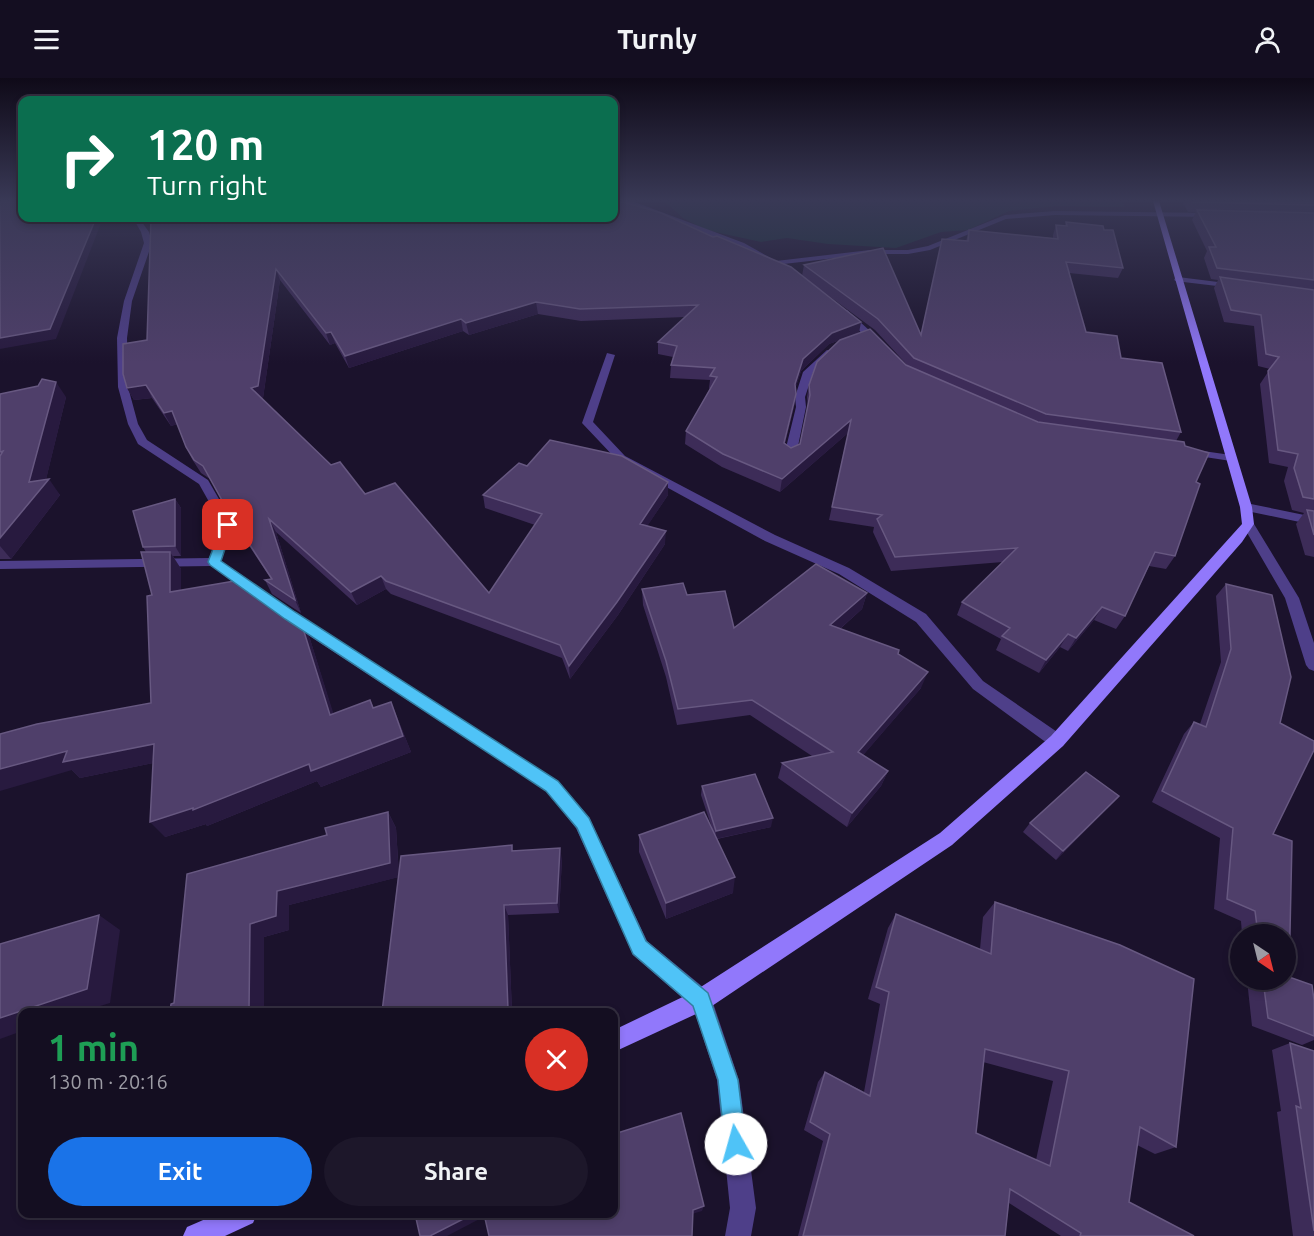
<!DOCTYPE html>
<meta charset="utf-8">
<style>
:root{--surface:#140e21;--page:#1d172a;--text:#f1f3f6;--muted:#9d9ca5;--line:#332e3f;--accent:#1a73e8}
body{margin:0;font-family:Ubuntu,sans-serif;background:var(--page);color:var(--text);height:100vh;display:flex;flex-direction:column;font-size:22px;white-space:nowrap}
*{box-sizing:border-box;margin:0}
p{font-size:20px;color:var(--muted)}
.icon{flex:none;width:33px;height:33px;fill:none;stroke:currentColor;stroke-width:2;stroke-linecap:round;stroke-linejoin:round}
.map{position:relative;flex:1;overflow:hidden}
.sheet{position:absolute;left:18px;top:930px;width:600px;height:210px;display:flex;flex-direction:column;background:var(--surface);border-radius:12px;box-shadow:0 3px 9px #0003,0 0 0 2px var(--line)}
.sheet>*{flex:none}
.guide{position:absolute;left:18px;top:18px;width:600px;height:126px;border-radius:12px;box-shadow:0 3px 9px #0003,0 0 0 2px var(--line);background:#0b6e4f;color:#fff;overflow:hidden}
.needle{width:39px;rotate:145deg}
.controls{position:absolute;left:1230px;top:846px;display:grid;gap:12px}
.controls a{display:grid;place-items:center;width:66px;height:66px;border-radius:50%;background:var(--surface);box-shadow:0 3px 9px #0003,0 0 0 2px var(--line);font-size:30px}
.pin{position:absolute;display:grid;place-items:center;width:51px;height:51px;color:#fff;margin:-26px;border-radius:12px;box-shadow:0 3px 9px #0006}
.me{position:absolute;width:66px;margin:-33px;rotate:353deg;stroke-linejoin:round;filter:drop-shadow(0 0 4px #0008)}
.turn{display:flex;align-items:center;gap:21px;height:126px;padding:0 30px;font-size:27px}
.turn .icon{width:78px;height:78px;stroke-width:2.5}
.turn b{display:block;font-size:42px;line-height:51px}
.round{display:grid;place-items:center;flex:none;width:63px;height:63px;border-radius:32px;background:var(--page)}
.head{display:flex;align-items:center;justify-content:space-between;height:102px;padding:0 30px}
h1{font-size:36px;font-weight:700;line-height:45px;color:#1e9e55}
.primary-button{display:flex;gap:12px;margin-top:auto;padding:12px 30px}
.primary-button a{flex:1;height:69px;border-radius:36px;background:var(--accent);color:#fff;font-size:24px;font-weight:700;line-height:69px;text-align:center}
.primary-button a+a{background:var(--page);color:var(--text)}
header{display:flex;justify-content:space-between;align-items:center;height:78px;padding:0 30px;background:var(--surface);font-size:27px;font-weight:700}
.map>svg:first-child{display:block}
.green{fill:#153136}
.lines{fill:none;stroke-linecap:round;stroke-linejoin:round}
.street{fill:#4e3f89;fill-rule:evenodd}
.secondary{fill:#9178fb;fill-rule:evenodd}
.wall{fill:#3d2c58;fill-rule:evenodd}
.shaded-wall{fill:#281a3f}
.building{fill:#4f3f6a;stroke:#675881;stroke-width:1.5;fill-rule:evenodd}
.route{fill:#4fc3f7;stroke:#337fa1;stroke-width:1.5}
</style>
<header><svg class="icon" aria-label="menu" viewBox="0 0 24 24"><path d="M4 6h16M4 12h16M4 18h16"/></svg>Turnly<svg class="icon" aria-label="person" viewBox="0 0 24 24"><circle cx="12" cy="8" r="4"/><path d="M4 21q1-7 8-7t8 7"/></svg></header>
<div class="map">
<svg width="1314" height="1158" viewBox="0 0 1314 1158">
<rect width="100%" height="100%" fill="#1b122c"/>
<polygon class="green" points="664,123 1123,123 1124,129 1057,128 1009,133 968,152 941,154 896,170 828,166 787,160 761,164 706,152 683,140"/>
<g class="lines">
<g class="street">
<polygon points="624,123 632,123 744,165 776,183 870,172 908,172 928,168 1005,137 1055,133 1215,135 1218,137 1215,139 1055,137 1006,141 930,172 908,176 870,176 775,187 738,169"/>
<polygon points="133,140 139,140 149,154 152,165 132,223 127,260 128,309 138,346 147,362 208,402 234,447 221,483 260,510 262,513 260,516 250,516 211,488 0,491 0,483 209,480 222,447 199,406 138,366 128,346 118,309 117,260 124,223 144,165 141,154"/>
<polygon points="1178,199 1234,206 1238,208 1234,210 1175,203 1174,201"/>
<polygon points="841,232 847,232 882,264 882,268 876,268 841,236"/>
<polygon points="827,272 835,274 813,295 805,319 806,329 796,378 790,381 786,380 784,378 796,329 795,319 803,294"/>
<polygon points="607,275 615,277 593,344 625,378 775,457 849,490 926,536 983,603 1063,658 1065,663 1063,668 1057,670 1051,668 973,611 916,544 839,496 765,463 617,382 582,345"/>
<polygon points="1189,371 1231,377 1237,380 1231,383 1185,376 1183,374"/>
<polygon points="1246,425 1314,439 1314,447 1242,432 1240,429"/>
<polygon points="1248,442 1254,446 1299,520 1314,565 1314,593 1309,591 1306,587 1285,520 1242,446"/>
<polygon points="284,529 558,703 589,739 647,863 709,914 712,922 739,1002 756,1130 751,1158 725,1158 730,1130 717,1002 693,929 633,877 576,750 546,713 279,538 277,534 279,530"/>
</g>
<g class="secondary">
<polygon points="1153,123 1159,123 1252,429 1254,446 1242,464 1063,668 952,767 709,930 614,974 614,952 693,914 940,755 1051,658 1242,446 1240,429"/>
<polygon points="217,1136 257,1136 253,1145 225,1158 183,1158 187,1149"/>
</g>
</g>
<g class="wall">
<polygon points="1182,123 1314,123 1314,479 1305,477 1296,446 1304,435 1292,432 1284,403 1288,389 1269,385 1260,306 1270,291 1258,288 1254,248 1224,244 1214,210 1218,202 1211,201 1204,180 1207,173 1192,142 1196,134 1188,134"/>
<path d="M151 140H614L859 255 908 288 875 252 802 198 804 187 921 256 942 161 966 163 969 152 1053 160V157L1056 147 1065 148 1066 144 1104 152 1123 190 1118 200 1069 195 1086 254 1121 280 1181 354 1176 363 1196 404 1175 478 1166 491 1149 488 1125 538 1116 551 1094 542 1068 573 1060 569 1039 595 996 572 1001 561 957 537 962 524 1003 484 891 493 873 454 874 449 829 442 848 355 780 414 722 389 685 366 686 353 710 311 709 310 710 302 670 300 671 287 673 279 658 276V264L685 239 581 243 538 236 469 257 463 253 349 290 335 265 330 267 280 202 263 320 262 321 331 387 489 515 535 447 485 430 483 417 527 388 668 417 647 448 665 466 618 537 570 601 562 580 391 516 386 511 357 527 276 454 301 535 272 516 265 502 271 501 236 448 210 401 201 395 192 381 186 369 177 346 171 348 152 320 134 322 127 310 147 262ZM840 262 809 307 807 319 808 328 800 366 791 370 785 365 794 329 796 316 795 311 801 293 829 266Z"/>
<polygon points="0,316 66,319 46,401 60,417 11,481 0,481"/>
<polygon points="175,421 181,430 181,478 173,478 181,491 181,512 301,544 310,561 333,636 370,622 374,630 391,624 411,674 321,709 317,703 207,748 206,746 165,759 153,685 80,700 72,692 151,625 152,517 146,474 143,469"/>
<polygon points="1226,506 1272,517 1291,599 1280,645 1314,663 1314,672 1273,756 1292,763 1289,899 1312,907 1314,922 1314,962 1302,967 1252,948 1247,902 1286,902 1286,856 1242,856 1241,843 1214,831 1220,760 1152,724 1184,656 1194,644 1200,646 1221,584 1216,518"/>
<polygon points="642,511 687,517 734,550 867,515 862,531 840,551 898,576 921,610 863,677 888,693 881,708 847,749 778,700 782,685 812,678 750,637 677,647 666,599 643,527"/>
<polygon points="702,708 771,749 717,761 733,815 666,841 639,774 639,757 712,750 701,717"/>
<polygon points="1119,718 1056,782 1023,754 1030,745"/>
<polygon points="388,734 396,750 399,797 514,772 562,781 559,835 508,837 512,934 382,934 398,799 289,827 289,852 264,859 174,925 327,757"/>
<path d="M995 824 1176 1069 1155 1076 1137 1067 1129 1124 1194 1158H1061L1009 1125 1005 1158H798L823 1063 804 1052 818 1004 825 994 864 1014 880 926 868 921 888 850 896 836 980 871 983 839ZM983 984 1053 1003 1036 1082 976 1055Z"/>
<polygon points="1290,965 1314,973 1314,1158 1293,1158 1277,1034 1281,1033 1272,972"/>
</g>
<g class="shaded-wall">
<polygon points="96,140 103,140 56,261 0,271 0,260"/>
<polygon points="276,191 280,202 263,320 256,322 251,310"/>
<polygon points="536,224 538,236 469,257 466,245"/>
<polygon points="461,241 463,253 349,290 345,278"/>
<polygon points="861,244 859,255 829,266 801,293 793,318 795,306 803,281 832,255"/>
<polygon points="331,254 335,265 330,267 326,255"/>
<polygon points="56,304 66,319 45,406 49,401 60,417 11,481 0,468 0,460 29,404"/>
<polygon points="146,307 152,320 134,322 127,310"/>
<polygon points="796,316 794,329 782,377 784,365"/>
<polygon points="172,333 179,346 171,348 164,335"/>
<polygon points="851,342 848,355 780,414 782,401"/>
<polygon points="668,404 668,417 640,459 640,446"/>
<polygon points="175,421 181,430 181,478 175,468"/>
<polygon points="269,441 276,454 301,535 295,522"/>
<polygon points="666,453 665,466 618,537 570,601 569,588"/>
<polygon points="170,474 181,491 181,531 170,514"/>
<polygon points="381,498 386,511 357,527 351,514"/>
<polygon points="867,515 862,531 826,563 830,547"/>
<polygon points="1102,529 1094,542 1068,573 1076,560"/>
<polygon points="301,544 310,561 339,653 330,637"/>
<polygon points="1068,556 1060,569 1039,595 1046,582"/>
<polygon points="928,594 921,610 853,689 858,674"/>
<polygon points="391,624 411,674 321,709 317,703 207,748 206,746 165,759 150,744"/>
<polygon points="154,666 168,682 80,700 72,692 0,713 0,691 67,673"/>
<polygon points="888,693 881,708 847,749 852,735"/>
<polygon points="1119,718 1111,727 1056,782 1063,773"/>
<polygon points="388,734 396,750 399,799 289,827 289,852 264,859 264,934 249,934 250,846 277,813"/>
<polygon points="773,740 771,749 715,761 716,753"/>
<polygon points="560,770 562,781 559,835 557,825"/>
<polygon points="735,799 733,815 666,841 666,825"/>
<polygon points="504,827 508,837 512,934 492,934"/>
<polygon points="99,837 120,852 110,925 80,934 22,934 22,953 0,961 0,940"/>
<polygon points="704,1128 702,1133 692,1136 693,1132"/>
<polygon points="473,1136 489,1136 447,1158 430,1158"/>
</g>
<g class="building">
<polygon points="0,123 22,123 22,140 96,140 50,251 0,260"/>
<polygon points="614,123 620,123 661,135 713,159 717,158 791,189 861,244 832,255 803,281 795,306 796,316 784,365 791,370 800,366 810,317 809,307 817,284 840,262 870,251 906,287 1038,344 1184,364 1185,368 1209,375 1196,404 1200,406 1175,478 1155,474 1125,538 1102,529 1076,560 1068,556 1046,582 1002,558 1010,550 962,524 1017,470 895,479 877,441 882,437 832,429 851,342 782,401 723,376 686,353 717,299 710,298 715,290 671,287 677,268 658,264 698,227 580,231 536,224 466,245 461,241 345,278 331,254 326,255 276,191 258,308 251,310 331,387 340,384 365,416 395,405 489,515 542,436 483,417 519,385 527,388 550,362 622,378 668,404 640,446 666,453 617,524 569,588 560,567 386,503 381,498 351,514 269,441 295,522 265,502 272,501 229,435 203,388 194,382 186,369 172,333 164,335 146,307 127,310 123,296 123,266 147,262 151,140 614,140"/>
<polygon points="1192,123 1314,123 1314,127 1192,124"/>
<polygon points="1197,132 1314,135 1314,202 1217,190 1209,169 1216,169"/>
<polygon points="1066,144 1103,148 1104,152 1113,152 1123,190 1066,184 1086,254 1117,258 1121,280 1162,285 1181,354 1046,336 914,280 878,241 804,187 883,170 921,257 942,161 968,163 969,152 1058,161 1056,147 1067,148"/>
<polygon points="1220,199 1314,212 1314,421 1303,419 1294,390 1298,376 1278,372 1268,293 1279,279 1266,276 1261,237 1231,232"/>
<polygon points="42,301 56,304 29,404 49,401 0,460 0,378 3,373 0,374 0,316 38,308"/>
<polygon points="175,421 175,468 143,469 133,433"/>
<polygon points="1307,432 1314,433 1314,457"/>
<polygon points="141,474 170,474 170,514 240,502 301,544 330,637 370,622 373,630 391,624 403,658 311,693 309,686 193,732 193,730 150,744 154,666 63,684 67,673 0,691 0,656 37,646 151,625 147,518 152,517"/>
<polygon points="816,486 867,515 830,547 899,572 898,576 928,594 858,674 888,693 852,735 782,685 833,674 752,622 678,631 666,583 642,511 683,505 687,517 725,513 734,550"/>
<polygon points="1226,506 1272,517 1291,599 1280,645 1314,663 1314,672 1273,756 1292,763 1289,899 1312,907 1314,922 1314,958 1268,940 1263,902 1286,902 1286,856 1258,856 1255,833 1227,821 1233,750 1162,713 1194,644 1206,649 1231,571"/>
<polygon points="1086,694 1119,718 1063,773 1030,745"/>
<polygon points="755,696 773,740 716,753 702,708"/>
<polygon points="388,734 390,785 277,813 276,838 250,846 249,934 170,934 171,926 174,925 187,796 327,757 325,750"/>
<polygon points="704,734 735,799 666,825 639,757"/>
<polygon points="512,767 512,773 560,770 557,825 504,827 508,931 492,934 458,934 458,933 455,934 382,934 401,778"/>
<path d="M995 824 1120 867 1194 901 1176 1069 1140 1049 1129 1124 1194 1158H1080L1081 1155 1010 1111 1005 1158H803L830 1056 810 1044 825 994 870 1018 889 914 876 909 896 836 991 876ZM985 971 1069 993 1050 1088 976 1055Z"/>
<polygon points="99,837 87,911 0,940 0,866"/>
<polygon points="1290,965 1314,973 1314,1153 1296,1028 1301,1030"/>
<polygon points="681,1035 704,1128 693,1132 692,1158 489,1158 484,1136 614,1136 614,1056"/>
<polygon points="415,1136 473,1136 430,1158 420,1158"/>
</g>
<linearGradient id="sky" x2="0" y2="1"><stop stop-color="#0f0a18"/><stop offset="0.43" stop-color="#393956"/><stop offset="1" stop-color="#393956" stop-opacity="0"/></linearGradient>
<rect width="1314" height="285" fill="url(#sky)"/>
<polygon class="route" points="228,444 233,447 221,483 295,534 558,703 589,740 646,863 708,915 738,1002 746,1066 743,1074 736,1077 728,1074 725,1066 718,1002 693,928 633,876 577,750 546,713 285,541 210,487 208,484 222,447"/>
</svg>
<div class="controls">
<a><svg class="needle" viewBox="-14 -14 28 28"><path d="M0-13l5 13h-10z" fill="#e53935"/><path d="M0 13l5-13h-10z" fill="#9d9ca5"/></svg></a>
</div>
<div class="pin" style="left:228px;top:447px;background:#d93025"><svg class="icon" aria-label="arrive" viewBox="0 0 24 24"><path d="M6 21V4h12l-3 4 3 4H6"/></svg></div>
<svg class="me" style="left:736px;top:1066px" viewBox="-20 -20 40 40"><circle r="19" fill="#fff"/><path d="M0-13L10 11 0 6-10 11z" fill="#4fc3f7"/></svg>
<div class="guide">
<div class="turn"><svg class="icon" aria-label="right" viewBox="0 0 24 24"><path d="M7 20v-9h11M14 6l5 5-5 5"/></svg><div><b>120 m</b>Turn right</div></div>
</div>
<section class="sheet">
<div class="head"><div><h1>1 min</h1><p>130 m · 20:16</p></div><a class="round" style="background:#d93025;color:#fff"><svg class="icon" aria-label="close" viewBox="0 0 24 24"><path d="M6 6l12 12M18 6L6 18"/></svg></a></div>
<div class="primary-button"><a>Exit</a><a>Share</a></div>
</section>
</div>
